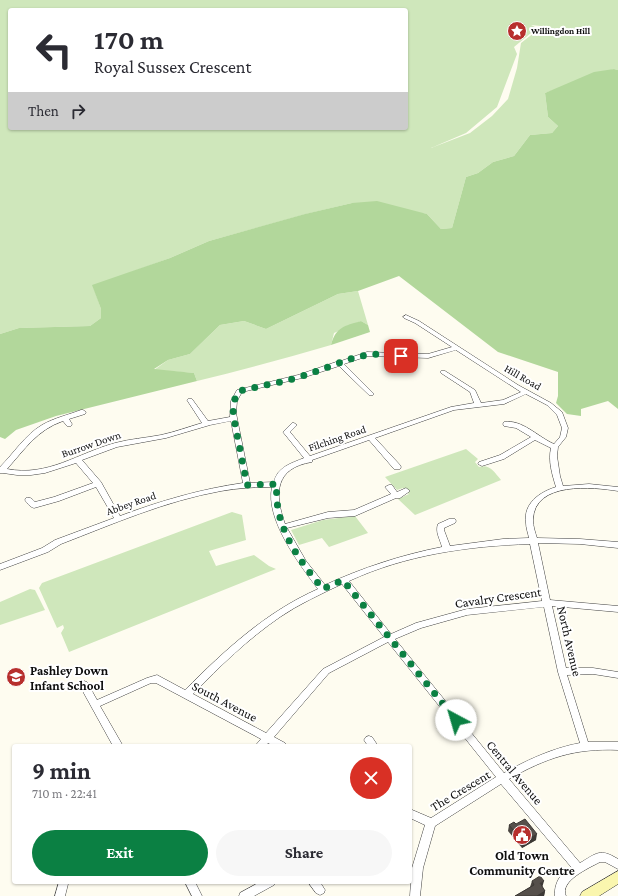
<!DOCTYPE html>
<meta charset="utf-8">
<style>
:root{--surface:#fff;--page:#f7f7f7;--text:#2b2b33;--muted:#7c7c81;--accent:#0b8043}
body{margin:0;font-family:"Crimson Pro",serif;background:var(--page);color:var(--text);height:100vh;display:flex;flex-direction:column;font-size:15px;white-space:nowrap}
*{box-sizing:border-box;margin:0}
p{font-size:13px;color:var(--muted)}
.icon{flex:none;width:22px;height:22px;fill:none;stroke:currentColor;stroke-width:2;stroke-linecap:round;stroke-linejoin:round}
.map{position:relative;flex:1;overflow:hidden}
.sheet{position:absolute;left:12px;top:744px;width:400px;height:140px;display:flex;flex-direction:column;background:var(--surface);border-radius:4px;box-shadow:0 1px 3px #0004}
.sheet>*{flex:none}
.hud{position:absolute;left:8px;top:8px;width:400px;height:122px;border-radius:4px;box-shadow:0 1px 3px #0004;background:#fff;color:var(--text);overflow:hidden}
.pin{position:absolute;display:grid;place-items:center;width:34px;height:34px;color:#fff;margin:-17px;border-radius:8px;box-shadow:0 2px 6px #0006}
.me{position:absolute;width:44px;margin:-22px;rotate:321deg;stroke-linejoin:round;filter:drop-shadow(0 0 3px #0008)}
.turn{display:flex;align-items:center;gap:14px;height:84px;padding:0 20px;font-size:18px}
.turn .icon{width:52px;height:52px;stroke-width:2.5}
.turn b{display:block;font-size:28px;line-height:34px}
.then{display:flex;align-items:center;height:38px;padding:0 20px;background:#0003;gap:8px;font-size:15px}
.round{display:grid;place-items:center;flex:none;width:42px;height:42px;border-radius:21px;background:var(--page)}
.head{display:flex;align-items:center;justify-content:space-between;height:68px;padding:0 20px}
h1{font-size:24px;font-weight:700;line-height:30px}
.primary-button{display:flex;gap:8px;margin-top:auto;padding:8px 20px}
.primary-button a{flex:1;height:46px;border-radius:24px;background:var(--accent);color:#fff;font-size:16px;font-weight:700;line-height:46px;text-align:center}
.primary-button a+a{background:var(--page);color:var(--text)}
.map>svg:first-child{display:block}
.green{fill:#cfe7bb;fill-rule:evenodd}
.forest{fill:#b2d79b}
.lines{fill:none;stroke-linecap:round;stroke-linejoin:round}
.street-casing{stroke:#414141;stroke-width:1}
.secondary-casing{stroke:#303030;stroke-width:1}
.street{fill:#fff;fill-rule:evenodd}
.secondary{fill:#faf6ae;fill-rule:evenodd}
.wall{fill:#4a4540}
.shaded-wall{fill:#3c3834}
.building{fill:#56504b;stroke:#3c3834}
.route{stroke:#0b8043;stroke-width:7;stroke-dasharray:0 12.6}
.labels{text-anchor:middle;stroke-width:4;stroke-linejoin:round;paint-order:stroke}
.far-poi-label{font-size:9px;font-weight:bold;fill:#0e0e0e;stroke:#fff;text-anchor:start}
.street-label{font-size:11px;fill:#0e0e0e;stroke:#fff}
.near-street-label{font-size:13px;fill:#0e0e0e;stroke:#fff}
.near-poi-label{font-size:13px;font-weight:bold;fill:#0e0e0e;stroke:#fff;text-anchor:start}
</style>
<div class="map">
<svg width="618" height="896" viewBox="0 0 618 896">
<rect width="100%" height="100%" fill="#fefcf0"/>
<g class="green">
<path d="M0 0H618V70L614 69 545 93 548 117 558 126 552 133 530 135 514 156 493 162 478 173 466 177 452 228 441 229 427 214 352 203 306 214 209 241 170 258 93 286 101 309V318L90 326 19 328 0 334ZM10 10H406V128H10ZM531 25 550 27 539 29 521 43 517 68 508 99 492 116 470 133 431 148 466 133 497 107 517 54 514 47 537 28Z"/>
<path d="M358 291 368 325 361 321 334 333 331 345C287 358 242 370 197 381L194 373 154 370 168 360 190 354 220 325 244 321 266 329 338 294Z"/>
<path d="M466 449 478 459 475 462 479 467C490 464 494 472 501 480L415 515 398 499 409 494 403 488 397 490 385 477Z"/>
<polygon points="232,512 242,515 246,540 209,551 216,566 254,555 269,566 276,569 69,652 61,633 64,628 63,625 57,628 39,588 42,583"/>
<polygon points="355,516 368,533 329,547 322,538 299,545 291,530 323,520"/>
<polygon points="30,589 35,590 45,610 0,625 0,602"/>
</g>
<g class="forest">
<polygon points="614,69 618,70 618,409 608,401 581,409 581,416 567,414 556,403 558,396 558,372 498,352 399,276 358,291 338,294 266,329 244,321 220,325 190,354 168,360 154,369 194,373 197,381 56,416 16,430 5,439 0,437 0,334 19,328 90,326 101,318 101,309 92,285 170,258 209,241 305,214 352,203 377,201 427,214 441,229 452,228 466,177 478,173 493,162 514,156 530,135 552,133 558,126 548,117 545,93 594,72"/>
<path d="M361 321 368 325 370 332 331 345C336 327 344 326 361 321Z"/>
</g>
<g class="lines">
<defs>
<g id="street">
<path d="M406 315 419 321 518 385 551 403 562 412 568 428 566 437 558 447 557 456 560 476 563 486 589 484 618 487V491C593 487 534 481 533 520 533 526 535 532 537 538L580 539 618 542V548L580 544 538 543 550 600 618 606V612L552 606 566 668H593L618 672V678L593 674 567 675 588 742H618V750C575 748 546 758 509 779L580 863C597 853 600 848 618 859V869L605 862H600C589 868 559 881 566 896H555C554 889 557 879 563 873 565 871 569 870 572 868L501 784 435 826 423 868 420 896H410L412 868 425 825 410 818V809L431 818 496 777 388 642 329 673 274 737 285 743 287 746H274L268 743 266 746H255L261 739 156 683H151L100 706 123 746H113L81 688 80 685 81 682 84 681 87 682 97 700 147 678 157 675 185 690C225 650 266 612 318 589 299 564 265 519 272 487 255 487 238 488 221 491 165 501 113 524 61 544L48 552 0 570V564L42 548 55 540 114 518 96 487 59 501 34 508C30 507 27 503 25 500L26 498C31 497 32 499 35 502L54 497 93 483 76 463 45 473 31 475H17L3 473H0V467C14 453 25 435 42 425 54 418 68 415 81 410H83L86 412 85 414 69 419 72 424 71 426H67L63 421C37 430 25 449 7 469 48 477 78 453 115 443 130 439 145 438 161 435 175 432 188 427 202 423L187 400 188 399H192L208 421 230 417 231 401 237 390 298 375 336 362 337 361H341L367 352 428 354 452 347 415 323 404 318 403 317ZM456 350 521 392 503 400 481 403 475 390 445 371H441L440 372 441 373 470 392 474 403 451 407 310 456 290 432 297 425 294 423H292L283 432 304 458C292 463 277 467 274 482L250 483 236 413 237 401 242 392 302 378 339 366 369 395H373L374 394 344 364 368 356 428 358ZM526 394 547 405 557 415 562 428 560 437 554 444C538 437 522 419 504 422L503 424 504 426 516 428 531 437 500 455 479 462 478 464 482 466 504 459 535 440 551 448C548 461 552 474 556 487 540 492 523 503 526 523 526 528 528 533 529 538L503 539 450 546 444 530V528L455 523 456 521 455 519H449L438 524C435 532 440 539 442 547 401 555 362 568 325 585L306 561 287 528 328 518 355 516 396 498H400L410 491 406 488 397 492 392 485H389L385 487 391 494 354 510 328 512 285 524C274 493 275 468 312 462V460L369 440 394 469H400L401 467 400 465 375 438 454 410 504 404ZM231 421 243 483C201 489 160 501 120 516L101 482 82 460 117 447 166 438 210 425ZM530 544 542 601 467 609 416 623 391 634 349 581C405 555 468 546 530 544ZM342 584 384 637 323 669 266 733 193 694C220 666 248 639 280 617 299 604 321 594 342 584ZM544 607 558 672 580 743C553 748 527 760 504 773L395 639 421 628 467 615Z"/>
<polygon points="369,736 372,737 378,746 368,746 364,740 366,737"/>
<polygon points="59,882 67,882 68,884 65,896 55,896"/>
<polygon points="185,882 195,882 202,896 192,896"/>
<polygon points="260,882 275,882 274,885 254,896 239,896 240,893"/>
<polygon points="308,882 320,882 325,890 324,893 320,895 316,893"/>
</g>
<polygon id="secondary" points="618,871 618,884 599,896 580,896 582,892"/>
</defs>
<use href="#street" class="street-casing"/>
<use href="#secondary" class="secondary-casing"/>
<use href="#street" class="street"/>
<use href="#secondary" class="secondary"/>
</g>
<g class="wall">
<polygon points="516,824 536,840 522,848 508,831 509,825"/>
<polygon points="532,881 542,887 545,891 544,896 515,896 530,887"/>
</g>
<g class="shaded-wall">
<polygon points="537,834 536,840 522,848 523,842"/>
<polygon points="544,881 542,888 540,883"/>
<polygon points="545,891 544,896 537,896"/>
</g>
<g class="building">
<polygon points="525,819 537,834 523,842 509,825 514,822 516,824"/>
<polygon points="540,876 544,881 540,883 545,891 537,896 515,896 534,885 532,881"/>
</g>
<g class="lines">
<path class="route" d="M401 356C359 348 338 366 299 377 280 383 259 386 239 391L234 401 233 414 247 485 277 484C273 525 298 559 323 589L343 580 456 720"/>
</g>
<defs>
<symbol id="sight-disc" viewBox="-11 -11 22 22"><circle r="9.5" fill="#b72f2d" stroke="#fff"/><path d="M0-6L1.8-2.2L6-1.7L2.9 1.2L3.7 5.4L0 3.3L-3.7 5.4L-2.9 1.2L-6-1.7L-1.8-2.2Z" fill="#fff"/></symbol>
<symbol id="school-disc" viewBox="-11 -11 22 22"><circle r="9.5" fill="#b72f2d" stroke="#fff"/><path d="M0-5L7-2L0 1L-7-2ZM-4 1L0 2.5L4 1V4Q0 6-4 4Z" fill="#fff"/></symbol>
<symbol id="civic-disc" viewBox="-11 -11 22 22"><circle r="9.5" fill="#b72f2d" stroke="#fff"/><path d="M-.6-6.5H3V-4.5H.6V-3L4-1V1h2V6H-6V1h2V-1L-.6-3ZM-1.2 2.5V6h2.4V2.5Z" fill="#fff"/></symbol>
</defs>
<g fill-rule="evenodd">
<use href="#sight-disc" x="506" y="20" width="22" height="22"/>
<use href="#school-disc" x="5" y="666" width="22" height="22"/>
<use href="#civic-disc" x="511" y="824" width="22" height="22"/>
</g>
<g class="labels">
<g class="far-poi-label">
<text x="531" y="34">Willingdon Hill</text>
</g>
<g class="street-label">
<text transform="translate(523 377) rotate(30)" y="4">Hill Road</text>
<text transform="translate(337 438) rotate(-19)" y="4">Filching Road</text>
<text transform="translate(91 444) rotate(-19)" y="4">Burrow Down</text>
<text transform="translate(131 503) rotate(-19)" y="4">Abbey Road</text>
</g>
<g class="near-street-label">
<text transform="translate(498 597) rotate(-8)" y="5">Cavalry Crescent</text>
<text transform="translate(570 641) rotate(77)" y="5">North Avenue</text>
<text transform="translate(225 701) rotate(28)" y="5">South Avenue</text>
<text transform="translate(515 772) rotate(50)" y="5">Central Avenue</text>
<text transform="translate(460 790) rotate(-31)" y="5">The Crescent</text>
</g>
<g class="near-poi-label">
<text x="30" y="675">Pashley Down<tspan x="30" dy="15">Infant School</tspan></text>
<text x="522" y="860" text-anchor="middle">Old Town<tspan x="522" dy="15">Community Centre</tspan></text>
</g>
</g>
</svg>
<div class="pin" style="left:401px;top:356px;background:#d93025"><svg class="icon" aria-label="arrive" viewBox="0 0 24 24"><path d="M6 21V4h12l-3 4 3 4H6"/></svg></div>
<svg class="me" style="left:456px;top:720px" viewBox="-20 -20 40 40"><circle r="19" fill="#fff"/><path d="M0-13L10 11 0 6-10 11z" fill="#0b8043"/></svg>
<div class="hud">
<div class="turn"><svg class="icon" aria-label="left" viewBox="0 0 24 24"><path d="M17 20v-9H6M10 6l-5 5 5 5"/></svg><div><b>170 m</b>Royal Sussex Crescent</div></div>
<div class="then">Then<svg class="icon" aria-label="right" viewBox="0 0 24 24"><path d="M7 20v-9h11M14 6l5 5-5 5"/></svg></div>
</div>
<section class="sheet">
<div class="head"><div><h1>9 min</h1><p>710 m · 22:41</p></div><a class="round" style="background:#d93025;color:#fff"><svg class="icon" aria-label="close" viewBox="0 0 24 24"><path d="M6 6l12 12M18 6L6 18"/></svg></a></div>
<div class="primary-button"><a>Exit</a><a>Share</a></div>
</section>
</div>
